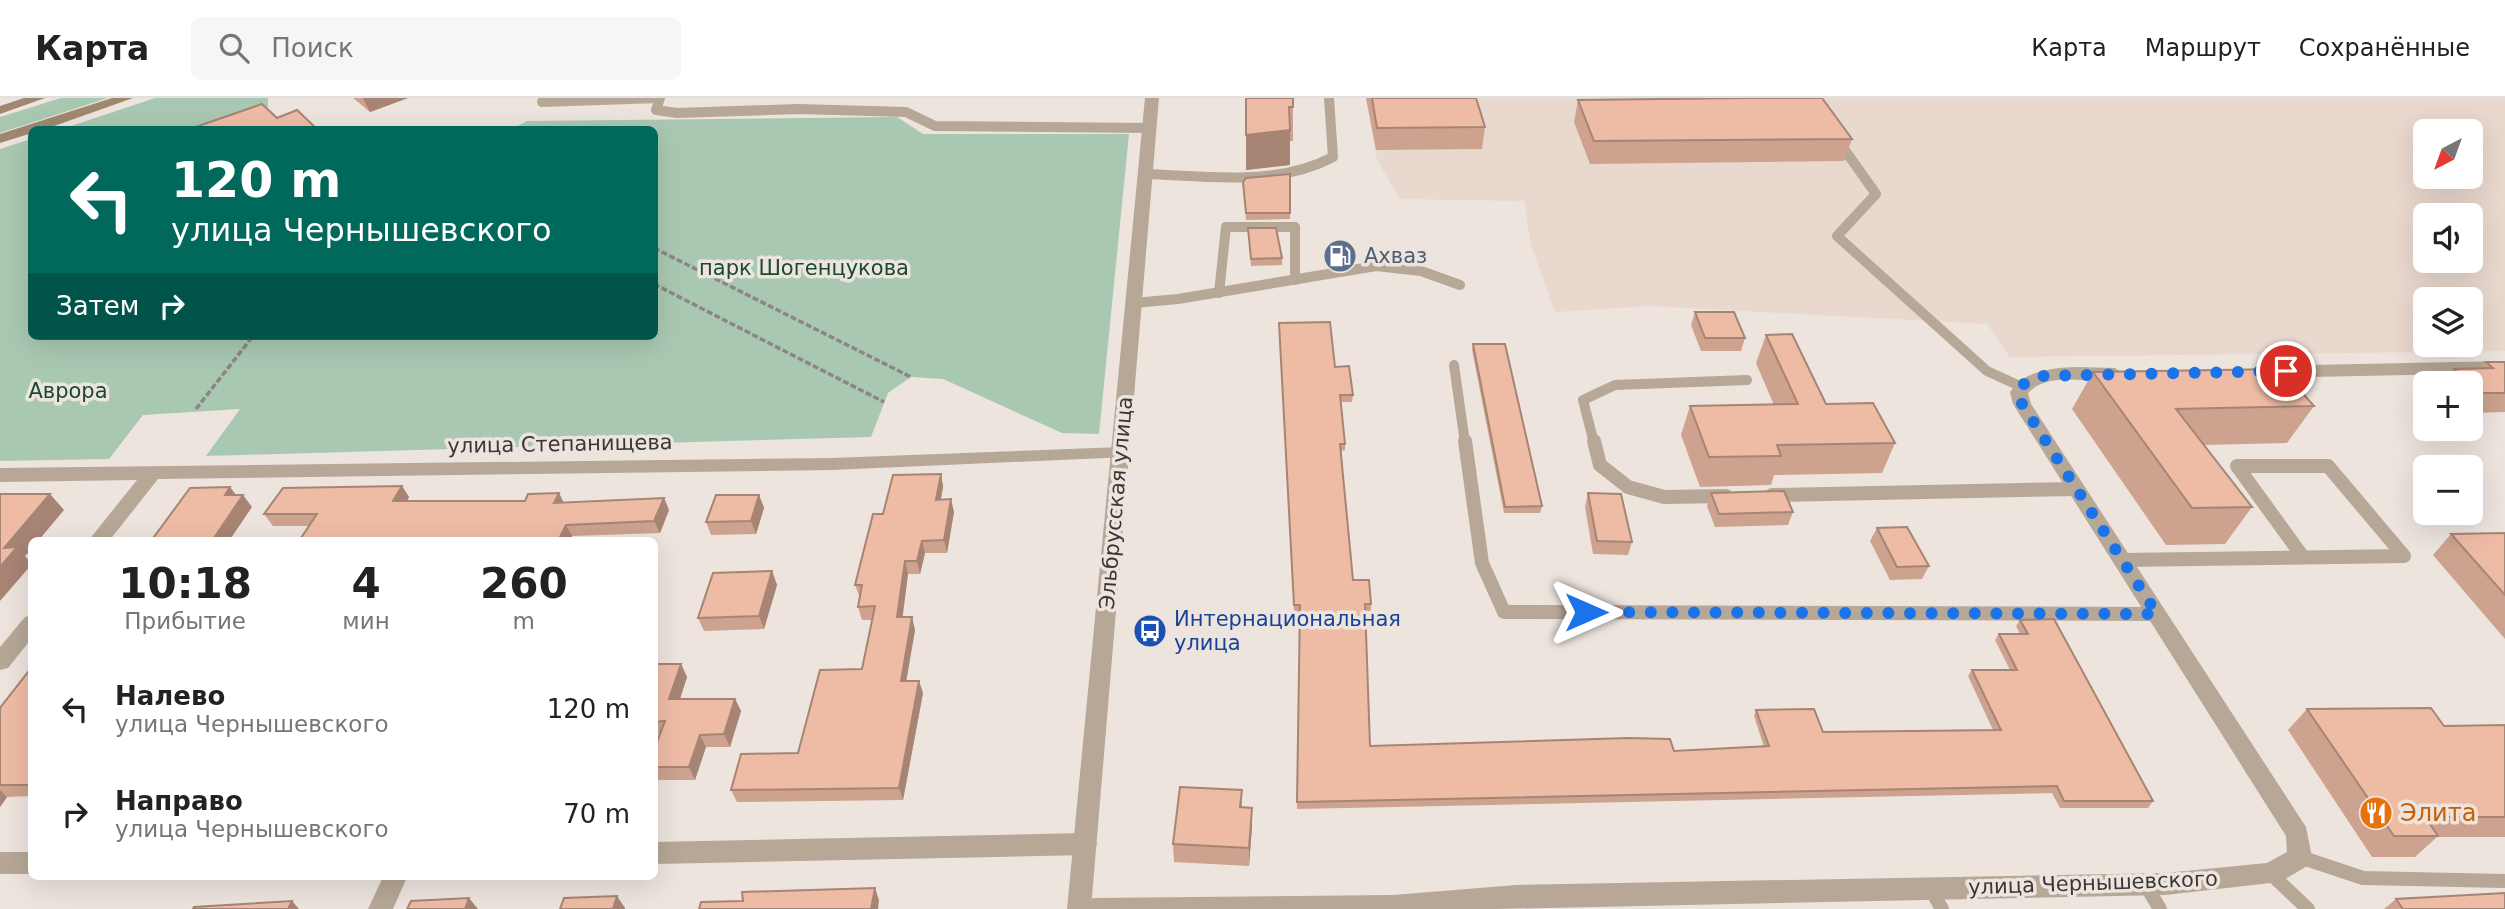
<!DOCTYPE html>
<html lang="ru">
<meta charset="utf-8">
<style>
:root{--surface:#fff;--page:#f6f6f6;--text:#222;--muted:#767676;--line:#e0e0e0}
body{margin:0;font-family:"DejaVu Sans",sans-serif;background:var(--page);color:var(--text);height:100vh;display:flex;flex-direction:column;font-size:26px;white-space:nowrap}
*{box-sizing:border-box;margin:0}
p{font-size:23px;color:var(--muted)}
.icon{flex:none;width:38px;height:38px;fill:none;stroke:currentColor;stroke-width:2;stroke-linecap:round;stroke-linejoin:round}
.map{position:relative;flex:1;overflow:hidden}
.details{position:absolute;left:28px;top:439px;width:630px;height:343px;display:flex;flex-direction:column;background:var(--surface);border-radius:10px;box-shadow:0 7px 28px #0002}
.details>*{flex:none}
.top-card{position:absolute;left:28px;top:28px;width:630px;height:214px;border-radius:10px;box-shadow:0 7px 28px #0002;background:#00695c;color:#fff;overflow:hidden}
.needle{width:46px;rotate:221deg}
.fabs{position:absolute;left:2413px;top:21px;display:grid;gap:14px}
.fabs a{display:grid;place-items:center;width:70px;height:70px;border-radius:10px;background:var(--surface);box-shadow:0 7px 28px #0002;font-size:35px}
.pin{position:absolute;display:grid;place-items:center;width:60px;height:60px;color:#fff;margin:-30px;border:4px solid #fff;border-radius:50%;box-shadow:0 2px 7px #0007}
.me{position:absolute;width:77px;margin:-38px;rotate:90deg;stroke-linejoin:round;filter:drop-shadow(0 0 5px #0008)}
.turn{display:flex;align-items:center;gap:24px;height:147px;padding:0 28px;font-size:32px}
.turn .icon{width:91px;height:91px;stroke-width:2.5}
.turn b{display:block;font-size:49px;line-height:60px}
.then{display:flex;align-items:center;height:66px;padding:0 28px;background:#0003;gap:14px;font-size:26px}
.eta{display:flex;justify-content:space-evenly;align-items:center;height:119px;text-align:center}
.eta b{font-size:42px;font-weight:700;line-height:49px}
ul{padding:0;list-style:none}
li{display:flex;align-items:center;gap:21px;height:105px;padding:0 28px}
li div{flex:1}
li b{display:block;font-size:26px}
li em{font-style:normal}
header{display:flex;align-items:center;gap:42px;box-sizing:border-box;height:98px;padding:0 35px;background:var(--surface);border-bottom:2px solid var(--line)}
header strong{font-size:33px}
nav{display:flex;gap:38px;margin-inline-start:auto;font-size:24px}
.search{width:490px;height:63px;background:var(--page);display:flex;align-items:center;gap:18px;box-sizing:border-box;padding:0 24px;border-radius:10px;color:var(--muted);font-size:26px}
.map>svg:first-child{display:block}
.built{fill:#e9d8ce;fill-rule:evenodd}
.green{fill:#a9c8b2}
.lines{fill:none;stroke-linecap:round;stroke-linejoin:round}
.path{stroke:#8d8682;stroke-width:3.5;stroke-dasharray:6 2.5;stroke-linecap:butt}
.service-far1{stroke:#b6a796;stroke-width:10}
.service{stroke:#b6a796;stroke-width:14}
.minor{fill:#b6a796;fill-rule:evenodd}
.tertiary{fill:#b6a796;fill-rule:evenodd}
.secondary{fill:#9e896f;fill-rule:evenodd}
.wall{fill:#cda28e}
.shaded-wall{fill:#a78474}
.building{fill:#eebca5;stroke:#a78474;stroke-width:2}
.route{stroke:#1a73e8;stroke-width:12;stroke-dasharray:0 21.6}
.labels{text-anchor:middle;stroke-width:7;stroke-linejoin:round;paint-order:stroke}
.service-label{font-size:21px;fill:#4e5e75;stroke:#ede4de;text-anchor:start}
.park-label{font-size:21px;fill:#164b2d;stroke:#ede4de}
.street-label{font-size:21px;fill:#3b3735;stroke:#ede4de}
.transit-label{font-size:21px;fill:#164399;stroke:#ede4de;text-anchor:start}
.near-food-label{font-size:24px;fill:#c56008;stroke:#ede4de;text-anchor:start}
</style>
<header>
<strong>Карта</strong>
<div class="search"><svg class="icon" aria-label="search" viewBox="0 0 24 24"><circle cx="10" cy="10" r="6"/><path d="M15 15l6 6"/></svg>Поиск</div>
<nav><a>Карта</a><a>Маршрут</a><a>Сохранённые</a></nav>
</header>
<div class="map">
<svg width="2505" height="811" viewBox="0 0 2505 811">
<rect width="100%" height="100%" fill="#ede4de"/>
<path class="built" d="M1366 0H2505V253L2010 259 1987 226 1650 208 1555 214 1531 147 1524 103 1400 101 1377 62ZM2426 33H2471V79H2426ZM2426 117H2471V163H2426ZM2426 201H2471V247H2426Z"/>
<g class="green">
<polygon points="61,0 108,0 0,35 0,19"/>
<polygon points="155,0 268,0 268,9 203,31 59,32"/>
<polygon points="897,19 923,36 1129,36 1099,336 1062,335 943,281 911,279 888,295 871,339 206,358 240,311 143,317 109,361 0,363 0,51 31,41 32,238 654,238 654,32 512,31 527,23"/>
</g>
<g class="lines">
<g class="path">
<polyline points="654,150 911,279"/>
<polyline points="654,186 884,304"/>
<polyline points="196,311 253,238"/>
</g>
<g class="service-far1">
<polyline points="542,4 660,0 656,12 677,15 798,11 906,14 935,28 1149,30"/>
<polyline points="1837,41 1876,96 1837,138 1987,273 2022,289"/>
<path d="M1145 76C1206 78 1277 89 1333 59L1329 0"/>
<polyline points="1219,195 1226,129 1295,129 1295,182"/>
<polyline points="1134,205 1178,201 1376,168 1421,173 1460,187"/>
<polyline points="1454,267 1465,345"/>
<polyline points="1594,345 1583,302 1615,287 1747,282"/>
</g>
<g class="service">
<polyline points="1465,343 1482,465 1504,514 2157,516"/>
<polyline points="1594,343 1600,367 1628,389 1664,399 1726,398"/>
<polyline points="1772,397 2076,391"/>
<polyline points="2122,462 2404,458 2328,368 2237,368 2303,459"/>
<polyline points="2300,759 2363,780 2505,783"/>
<polyline points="2271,776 2308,811"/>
<polyline points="2145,786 2160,811"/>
<polyline points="1930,790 1942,811"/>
</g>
<g class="minor">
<polygon points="2505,263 2505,275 2257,280 2248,274 2257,268"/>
<path d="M2077 269 2115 270 2124 276C2108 294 2053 267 2028 295L2031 306 2306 729 2312 759 2309 767 2280 784 2165 797 1495 811H1082L1085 803 1094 800 1393 797 1516 787 2165 775 2267 765 2287 754 2286 738 2013 306 2010 294C2025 272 2052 270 2077 269Z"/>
<polygon points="1121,349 1128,351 1130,355 1128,359 832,372 158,381 109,443 88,443 137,382 0,384 0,370 832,360"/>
<polygon points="32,517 32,540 8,570 0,572 0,549 25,519"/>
<polygon points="1085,735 1093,738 1097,746 1093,754 1085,757 654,766 654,744"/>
<rect x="0" y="754" width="32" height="22"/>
<polygon points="383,779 407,779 393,811 368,811"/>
</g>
<polygon class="tertiary" points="1145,0 1159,0 1091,811 1067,811"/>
<g class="secondary">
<polygon points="24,0 45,0 0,16 0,8"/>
<polygon points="112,0 133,0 43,32 32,32 32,35 0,45 0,36"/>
</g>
</g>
<g class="wall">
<polygon points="353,0 408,0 370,14"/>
<polygon points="1246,0 1293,9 1293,43 1290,43 1290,67 1246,72"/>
<polygon points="1366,0 1476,0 1485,29 1482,51 1376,52"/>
<polygon points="1578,2 1852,41 1844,63 1590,66 1574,24"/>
<polygon points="1290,76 1290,121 1246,122 1243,84"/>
<polygon points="1248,130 1282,160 1282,167 1251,168"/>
<polygon points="1695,214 1745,240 1741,253 1701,253 1691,227"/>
<polygon points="1279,232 1335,269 1353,297 1352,304 1340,304 1345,346 1345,352 1340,353 1353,482 1371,506 1371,513 1365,513 1370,648 1674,653 1764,649 1754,618 1756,612 1823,634 1993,632 1968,578 1972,572 2010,572 1995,542 1999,536 2020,536 2016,528 2020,522 2153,703 2148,710 2060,710 2052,695 1297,711 1300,514 1294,514"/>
<polygon points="1766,237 1826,306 1895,345 1882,375 1774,377 1771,387 1700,389 1681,337 1690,308 1774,307 1756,265"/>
<polygon points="1473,246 1542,408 1540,415 1504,415 1472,252"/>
<polygon points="2486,264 2505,264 2505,314 2471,315 2471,285 2442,285 2454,271 2481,270"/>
<polygon points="2093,274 2314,308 2287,345 2204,347 2252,409 2225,446 2166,447 2072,311"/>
<polygon points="941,376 943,389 941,402 954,414 947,455 925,455 920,476 908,476 902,519 915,532 906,583 923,595 903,702 737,704 731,692 798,655 862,571 872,522 862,522 858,509 860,500 855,487 883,416"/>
<polygon points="402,388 409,399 407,403 563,405 664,400 669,412 660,435 572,438 309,428 273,428 264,416"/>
<polygon points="1588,395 1632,444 1628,457 1593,456 1585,409"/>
<polygon points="1711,395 1793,414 1788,427 1715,429 1707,408"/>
<polygon points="759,397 764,410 756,436 711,437 706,424"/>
<polygon points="1877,430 1929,468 1922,481 1890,482 1870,443"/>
<polygon points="2505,435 2505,541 2433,457 2451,436"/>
<polygon points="772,473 777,487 764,531 704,533 698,520"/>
<polygon points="654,566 681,566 687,579 680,601 735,601 741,613 730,649 706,649 695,682 655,682 654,681 654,652 660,636 654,636"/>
<polygon points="32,569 32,698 7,699 0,709 0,610"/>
<polygon points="2307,611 2444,628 2505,627 2505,739 2437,739 2415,759 2372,759 2288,632"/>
<polygon points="1242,692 1242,709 1252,728 1249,768 1174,764 1173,746"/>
<polygon points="2396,801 2505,811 2384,811"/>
</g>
<g class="shaded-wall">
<polygon points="363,0 408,0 370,14"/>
<polygon points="1290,32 1290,67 1246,72 1246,37"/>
<polygon points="941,376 943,389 938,414 936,402"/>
<polygon points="402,388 409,399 400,415 393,403"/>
<polygon points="230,389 239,401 225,397"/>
<polygon points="559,395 565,407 554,405"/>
<polygon points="50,396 64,412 38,443 32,443 32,451 25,458 32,466 0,503 0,469 4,450"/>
<polygon points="243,397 252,409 229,443 212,443"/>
<polygon points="759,397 764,410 756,436 751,423"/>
<polygon points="664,400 669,412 660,435 654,423"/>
<polygon points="951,401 954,414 947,455 944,442"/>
<polygon points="566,427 572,438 570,443 558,443"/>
<polygon points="922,443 925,455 920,476 917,463"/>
<polygon points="905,463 908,476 901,532 897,519"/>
<polygon points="772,473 777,487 764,531 759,518"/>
<polygon points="912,519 915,532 904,596 901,583"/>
<polygon points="681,566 687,579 676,613 669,601"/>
<polygon points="919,583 923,595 903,702 899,690"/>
<polygon points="735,601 741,613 730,649 724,636"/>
<polygon points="700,637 706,649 695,682 689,669"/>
<polygon points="0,692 7,699 0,709"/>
<polygon points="1252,710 1252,728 1249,768 1249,750"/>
<polygon points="875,790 879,802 878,811 871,811"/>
<polygon points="617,798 625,810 625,811 613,811"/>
<polygon points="469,800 478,811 465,811"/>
<polygon points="292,803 299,811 288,811"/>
</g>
<g class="building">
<polygon points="1246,0 1293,0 1293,9 1289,9 1290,32 1246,37"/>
<polygon points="1372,0 1476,0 1485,29 1377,30"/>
<polygon points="1749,0 1822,0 1852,41 1594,43 1578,2"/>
<polygon points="262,6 277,20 297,12 318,32 187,32"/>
<polygon points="1290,76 1290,115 1246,115 1243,84 1246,80"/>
<polygon points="1248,130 1276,130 1282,160 1251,161"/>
<polygon points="1695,214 1734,214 1745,240 1705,240"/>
<polygon points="1330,224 1335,269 1349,268 1353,297 1340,297 1345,346 1340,346 1353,482 1369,482 1371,506 1365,506 1370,648 1629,640 1670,641 1674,653 1769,648 1756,612 1814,611 1823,634 2001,632 1972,572 2017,572 1999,536 2028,536 2020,522 2054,521 2153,703 2064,703 2057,688 1297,704 1300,507 1294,507 1279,225"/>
<polygon points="1792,236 1826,306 1873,305 1895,345 1777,347 1781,358 1709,359 1690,308 1798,306 1766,237"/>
<polygon points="1473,246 1505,246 1542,408 1505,409"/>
<polygon points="2486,264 2505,264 2505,295 2479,295 2471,288 2471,285 2468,285 2454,271 2493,270"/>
<polygon points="2281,271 2314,308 2176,311 2252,409 2192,410 2093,274"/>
<polygon points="941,376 936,402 951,401 944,442 922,443 917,463 905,463 897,519 912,519 901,583 919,583 899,690 731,692 741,656 798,655 820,572 862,571 875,508 858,509 862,487 855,487 873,416 883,416 893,377"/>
<polygon points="402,388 393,403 525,403 528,396 559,395 554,405 664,400 654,423 566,427 558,443 299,443 317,416 264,416 283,390"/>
<polygon points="230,389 225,397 243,397 212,443 151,443 190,390"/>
<polygon points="1784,393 1793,414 1719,416 1711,395"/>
<polygon points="1588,395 1621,396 1632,444 1597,443"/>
<polygon points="0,396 50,396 4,450 17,449 0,469"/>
<polygon points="716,397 759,397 751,423 706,424"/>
<polygon points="1907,429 1929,468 1897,469 1877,430"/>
<polygon points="2505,435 2505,497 2451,436"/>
<polygon points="772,473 759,518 698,520 713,475"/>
<polygon points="654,566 681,566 669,601 735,601 724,636 700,637 689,669 654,669 654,652 665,623 654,624"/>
<polygon points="32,569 32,687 0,687 0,610"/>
<polygon points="2431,610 2444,628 2505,627 2505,719 2425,719 2438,738 2394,738 2307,611"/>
<polygon points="1180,689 1242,692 1240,709 1252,710 1249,750 1173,746"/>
<polygon points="875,790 871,811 699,811 701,804 743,803 742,794"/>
<polygon points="2505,795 2505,811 2403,811 2396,801"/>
<polygon points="617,798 613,811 560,811 564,800"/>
<polygon points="469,800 465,811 407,811 411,803"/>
<polygon points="292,803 288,811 193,811 194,809"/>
</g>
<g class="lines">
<polyline class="route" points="1586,514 2157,516 2022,306 2019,294 2024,286 2039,278 2286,273"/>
</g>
<defs>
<symbol id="fuel-disc" viewBox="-11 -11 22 22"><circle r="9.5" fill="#5c6f8a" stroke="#ede4de"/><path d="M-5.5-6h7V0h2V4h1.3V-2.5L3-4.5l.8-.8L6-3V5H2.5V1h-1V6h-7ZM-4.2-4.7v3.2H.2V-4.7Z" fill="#fff"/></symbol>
<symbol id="bus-disc" viewBox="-11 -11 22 22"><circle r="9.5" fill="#1a4fb4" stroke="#ede4de"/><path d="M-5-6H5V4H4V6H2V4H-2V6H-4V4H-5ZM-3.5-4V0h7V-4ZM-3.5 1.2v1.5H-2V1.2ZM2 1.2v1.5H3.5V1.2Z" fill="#fff"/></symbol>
<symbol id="restaurant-disc" viewBox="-11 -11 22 22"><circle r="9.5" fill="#e8710a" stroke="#ede4de"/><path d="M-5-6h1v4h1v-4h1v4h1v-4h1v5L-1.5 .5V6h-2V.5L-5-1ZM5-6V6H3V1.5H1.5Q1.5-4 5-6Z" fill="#fff"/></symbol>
</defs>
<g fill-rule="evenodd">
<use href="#fuel-disc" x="1321" y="139" width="38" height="38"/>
<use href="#bus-disc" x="1131" y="514" width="38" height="38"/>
<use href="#restaurant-disc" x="2357" y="696" width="38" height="38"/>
</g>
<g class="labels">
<g class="service-label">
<text x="1364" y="165">Ахваз</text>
</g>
<g class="park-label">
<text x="804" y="177">парк Шогенцукова</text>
<text x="68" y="300">Аврора</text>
</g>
<g class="street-label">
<text transform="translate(560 346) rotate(-1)" y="7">улица Степанищева</text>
<text transform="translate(1116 405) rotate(-85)" y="7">Эльбрусская улица</text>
<text transform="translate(2093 785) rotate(-2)" y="7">улица Чернышевского</text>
</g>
<g class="transit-label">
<text x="1174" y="528">Интернациональная<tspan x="1174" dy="24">улица</tspan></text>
</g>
<g class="near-food-label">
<text x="2400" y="723">Элита</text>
</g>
</g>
</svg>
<div class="fabs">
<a><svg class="needle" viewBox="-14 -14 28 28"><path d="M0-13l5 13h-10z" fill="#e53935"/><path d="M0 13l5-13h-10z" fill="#767676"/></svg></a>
<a><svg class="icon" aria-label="sound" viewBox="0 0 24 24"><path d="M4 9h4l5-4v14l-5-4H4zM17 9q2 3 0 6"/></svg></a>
<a><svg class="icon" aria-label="layers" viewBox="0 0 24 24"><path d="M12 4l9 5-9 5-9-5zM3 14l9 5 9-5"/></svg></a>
<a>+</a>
<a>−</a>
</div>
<div class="pin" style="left:2286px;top:273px;background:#d93025"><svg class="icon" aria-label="arrive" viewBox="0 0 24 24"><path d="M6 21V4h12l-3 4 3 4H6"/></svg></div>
<svg class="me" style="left:1586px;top:514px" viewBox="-20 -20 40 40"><path d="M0-17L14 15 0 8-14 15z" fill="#1a73e8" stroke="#fff" stroke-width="4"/></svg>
<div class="top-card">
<div class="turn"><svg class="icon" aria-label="left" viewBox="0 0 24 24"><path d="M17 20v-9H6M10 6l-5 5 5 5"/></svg><div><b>120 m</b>улица Чернышевского</div></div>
<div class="then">Затем<svg class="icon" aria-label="right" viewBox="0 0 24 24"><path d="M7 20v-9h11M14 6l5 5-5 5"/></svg></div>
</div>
<section class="details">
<div class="eta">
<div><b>10:18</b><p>Прибытие</p></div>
<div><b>4</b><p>мин</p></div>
<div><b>260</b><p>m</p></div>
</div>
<ul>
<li><svg class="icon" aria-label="left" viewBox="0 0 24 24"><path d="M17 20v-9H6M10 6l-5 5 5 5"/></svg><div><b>Налево</b><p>улица Чернышевского</p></div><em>120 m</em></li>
<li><svg class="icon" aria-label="right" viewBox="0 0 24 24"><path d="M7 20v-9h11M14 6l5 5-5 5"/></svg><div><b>Направо</b><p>улица Чернышевского</p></div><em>70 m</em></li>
</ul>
</section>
</div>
